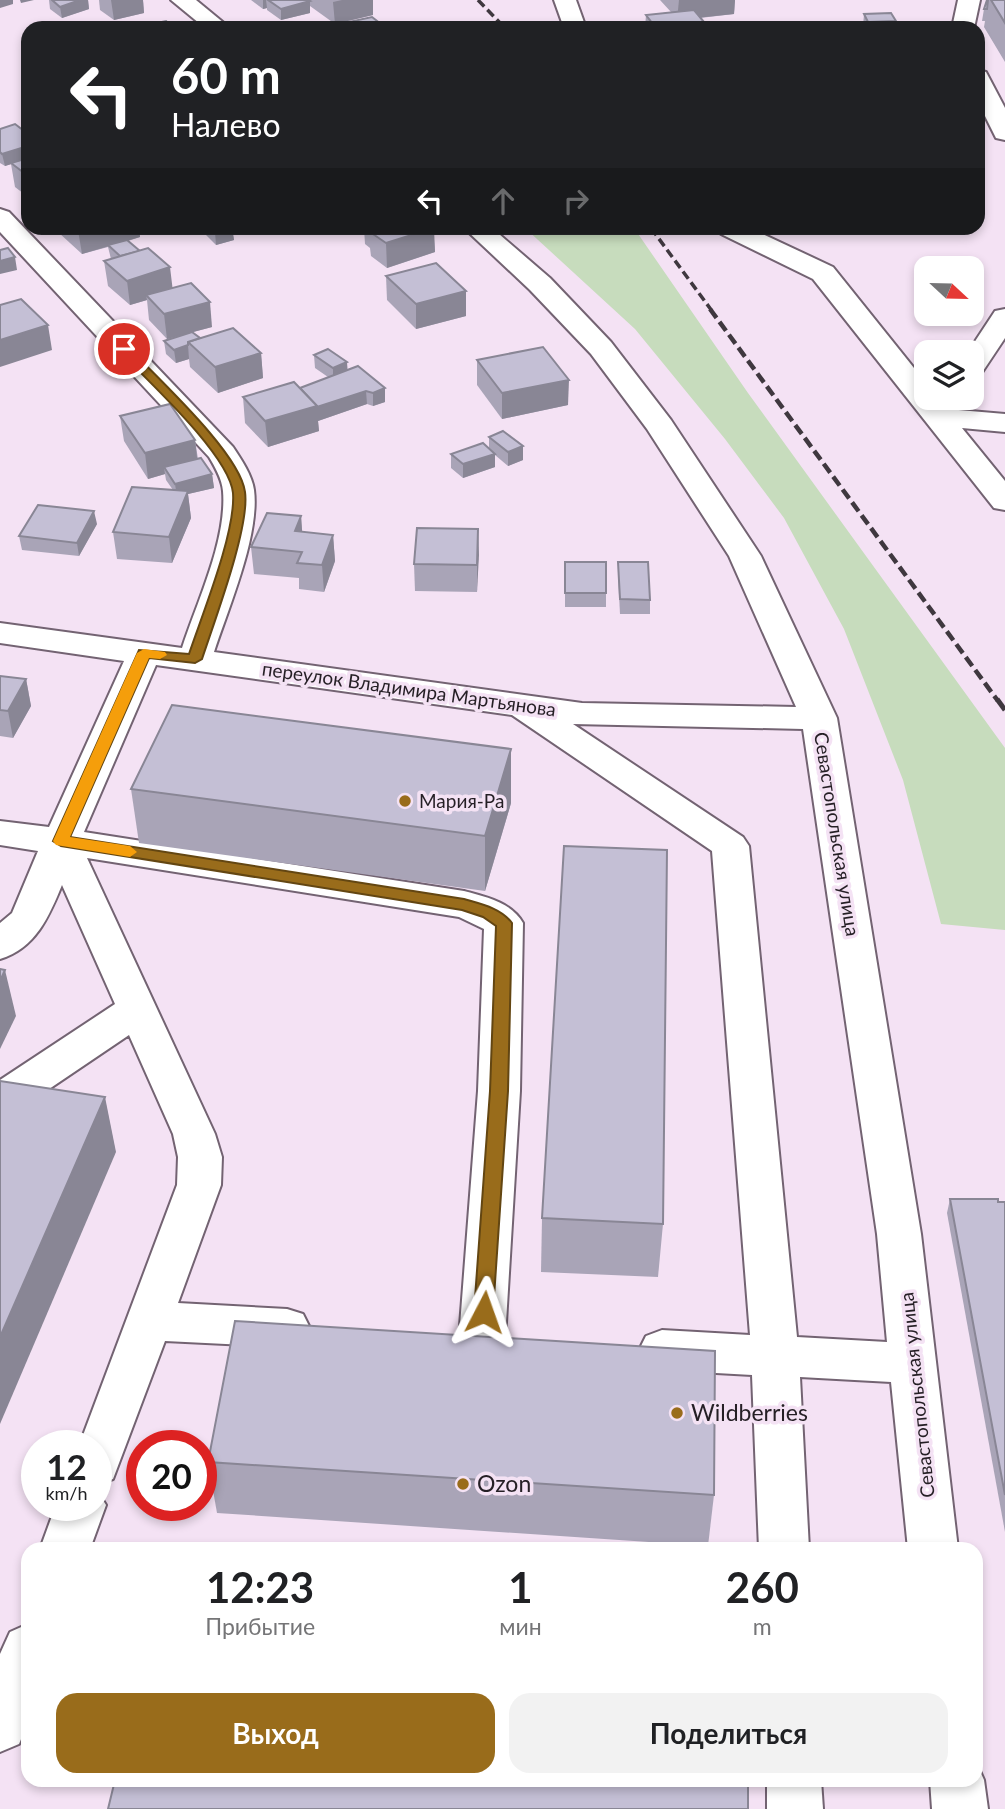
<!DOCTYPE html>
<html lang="ru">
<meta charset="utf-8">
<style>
:root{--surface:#fff;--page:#f2f2f2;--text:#202124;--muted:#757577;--accent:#996c1b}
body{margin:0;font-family:Lato,sans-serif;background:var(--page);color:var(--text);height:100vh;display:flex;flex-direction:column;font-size:26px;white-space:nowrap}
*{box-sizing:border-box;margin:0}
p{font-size:23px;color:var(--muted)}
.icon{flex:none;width:38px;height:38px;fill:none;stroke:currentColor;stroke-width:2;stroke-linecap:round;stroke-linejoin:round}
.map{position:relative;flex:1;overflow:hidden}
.details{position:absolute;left:21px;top:1542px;width:962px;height:245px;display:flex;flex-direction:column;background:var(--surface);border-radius:21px;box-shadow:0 4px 10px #0003}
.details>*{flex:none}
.banner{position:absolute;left:21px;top:21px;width:964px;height:214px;border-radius:21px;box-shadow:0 4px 10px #0003;background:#202124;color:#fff;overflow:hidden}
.needle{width:46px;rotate:112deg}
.fabs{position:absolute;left:914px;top:256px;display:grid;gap:14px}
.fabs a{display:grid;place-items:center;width:70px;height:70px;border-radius:14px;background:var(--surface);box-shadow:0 4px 10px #0003;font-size:35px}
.speed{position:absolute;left:21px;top:1430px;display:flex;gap:14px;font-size:35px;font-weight:700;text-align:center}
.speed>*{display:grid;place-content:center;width:91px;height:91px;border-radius:50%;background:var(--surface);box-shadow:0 4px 10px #0003;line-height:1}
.speed small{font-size:18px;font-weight:400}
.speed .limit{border:10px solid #d22;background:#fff;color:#111}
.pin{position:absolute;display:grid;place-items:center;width:60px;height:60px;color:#fff;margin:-30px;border:4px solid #fff;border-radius:50%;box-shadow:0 2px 7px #0007}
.me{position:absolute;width:77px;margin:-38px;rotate:4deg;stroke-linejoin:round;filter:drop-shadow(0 0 5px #0008)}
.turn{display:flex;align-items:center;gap:24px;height:147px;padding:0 35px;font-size:32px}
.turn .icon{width:91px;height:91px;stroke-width:2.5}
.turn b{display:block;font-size:49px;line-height:60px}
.lanes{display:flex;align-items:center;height:66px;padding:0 35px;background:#0003;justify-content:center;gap:35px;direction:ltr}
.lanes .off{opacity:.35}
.eta{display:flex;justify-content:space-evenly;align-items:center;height:119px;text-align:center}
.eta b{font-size:42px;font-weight:700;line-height:49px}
.button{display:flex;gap:14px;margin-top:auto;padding:14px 35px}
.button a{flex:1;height:80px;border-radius:21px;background:var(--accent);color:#fff;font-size:28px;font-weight:700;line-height:80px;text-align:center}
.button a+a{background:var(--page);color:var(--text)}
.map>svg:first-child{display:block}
.green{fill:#c7dcbd}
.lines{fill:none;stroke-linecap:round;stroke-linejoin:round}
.minor-casing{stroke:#736372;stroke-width:4}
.minor{fill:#fff;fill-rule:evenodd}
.rail-far2{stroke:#3f383f;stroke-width:3.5;stroke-dasharray:9 4.5;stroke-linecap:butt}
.rail-far1{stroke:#3f383f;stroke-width:4.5;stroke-dasharray:11 5;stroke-linecap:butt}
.rail{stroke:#3f383f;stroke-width:5;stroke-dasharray:14 7;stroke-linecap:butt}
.wall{fill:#a9a4b7}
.shaded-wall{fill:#898695}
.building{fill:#c4bfd5;stroke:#898695;stroke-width:2}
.route{fill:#996c1b;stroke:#634612;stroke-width:2}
.slow{fill:#f59e0b}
.poi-dot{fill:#996c1b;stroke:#f4e2f4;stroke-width:2.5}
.labels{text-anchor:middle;stroke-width:7;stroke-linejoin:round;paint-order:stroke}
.street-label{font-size:19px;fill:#251f25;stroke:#f4e2f4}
.poi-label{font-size:19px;fill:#251f25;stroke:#f4e2f4;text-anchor:start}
.near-poi-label{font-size:23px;fill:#251f25;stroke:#f4e2f4;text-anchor:start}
</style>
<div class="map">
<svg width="1005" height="1809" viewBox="0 0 1005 1809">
<rect width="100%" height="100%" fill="#f4e2f4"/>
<polygon class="green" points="525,228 634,228 748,393 1005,748 1005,930 941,924 903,780 844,629 784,518 725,439 635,329"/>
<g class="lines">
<defs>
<g id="minor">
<polygon points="171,0 196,0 230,28 205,28"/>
<polygon points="554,0 576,0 586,28 564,28"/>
<polygon points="958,0 980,0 974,28 952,28"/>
<polygon points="978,70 986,72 1005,108 1005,140 996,138 978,102"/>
<path d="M0 209 9 212 233 447C241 459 252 475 254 490 260 535 228 609 214 652L582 703 796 707 729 556 647 429 591 354 530 290 464 228H492L550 278 611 342 671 420 761 556 837 718 921 1234 958 1549H908L891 1382 800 1377 809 1549H759L752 1375 662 1370 646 1364 639 1350 646 1336 662 1330 750 1335 712 851 512 715 156 665 84 832 464 891C486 897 511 902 523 923L520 1091 505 1339 498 1353 482 1358 466 1353 459 1339 478 1091 484 929 459 917 87 858 215 1134 222 1157 221 1185 178 1303 287 1309 303 1314 310 1328 303 1342 287 1347 165 1341 113 1479 96 1485V1446H79L177 1185 178 1157 173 1134 129 1035 15 1112 0 1117V1080L115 1004 62 885C49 916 36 948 0 959V923L12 913 38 851 0 845V821L49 827 124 661 0 643V623L182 648C197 602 227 540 223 491 222 479 215 467 209 457L0 232ZM573 724 803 729 877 1234 887 1342 797 1337 749 846 743 837Z"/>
<polygon points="717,228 750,228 833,267 926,383 926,397 938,397 947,409 1005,414 1005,432 962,428 1005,481 1005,510 994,508 813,279 721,234"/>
<polygon points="1005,309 1005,338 981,374 971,377 971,352 968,352 995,311"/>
<polygon points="96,1489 106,1505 90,1549 40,1549 56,1505 96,1505"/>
<polygon points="28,1624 28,1723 19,1744 0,1752 0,1654 10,1632"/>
<polygon points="976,1762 984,1780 988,1809 932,1809 930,1780 976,1780"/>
<polygon points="767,1780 821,1780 823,1809 767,1809"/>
</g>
</defs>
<use href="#minor" class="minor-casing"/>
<use href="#minor" class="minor"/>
<g class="rail-far2">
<polyline points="478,0 505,28"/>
<polyline points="651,228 712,311"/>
</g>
<polyline class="rail-far1" points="710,309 998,701"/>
<polyline class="rail" points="997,699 1005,710"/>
</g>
<g class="wall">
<polygon points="49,0 88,0 89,9 62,18 50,9"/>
<polygon points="99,0 143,0 144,13 114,20 100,10"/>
<polygon points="251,0 307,0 309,1 309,0 373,0 373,15 335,24 310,6 310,13 281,20 267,10 267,8 263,9"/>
<polygon points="660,0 735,0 734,14 700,18 709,28 645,28 646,15 671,12"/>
<polygon points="987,0 1005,0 1005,62 984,27 985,21 982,21 984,9"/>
<polygon points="864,14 896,21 895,28 864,28 863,26"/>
<polygon points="0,129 28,134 28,197 15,187 11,164 5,166 0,163"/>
<polygon points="57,228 139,228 140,237 128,241 172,288 212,327 193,332 200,338 261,353 263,378 218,393 190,367 189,359 176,363 166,354 164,341 167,339 149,320 147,300 130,305 108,286 104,261 111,259 108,247 82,254 58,232"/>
<polygon points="203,228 232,228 234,240 216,245 204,233"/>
<polygon points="364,228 433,228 435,252 387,268 371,256 370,248 365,244"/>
<polygon points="386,276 466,316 416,329 387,300"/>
<polygon points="314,355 347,362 347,370 385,402 373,406 367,404 318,421 319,431 268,447 245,423 243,397 300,388 328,377 315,368"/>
<polygon points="477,360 568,405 502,419 477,385"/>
<polygon points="120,416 195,440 198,459 212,474 214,488 188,494 191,518 172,563 117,559 113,532 173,490 166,480 165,474 148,479 124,441"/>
<polygon points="489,437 523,446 523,460 508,466 495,455 495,467 463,478 451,468 451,454 489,448"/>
<polygon points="301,516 302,532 333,535 335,561 324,592 299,589 299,578 254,574 251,547"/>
<polygon points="97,524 79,556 22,550 19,536"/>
<polygon points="478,529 477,592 415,591 414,564"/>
<polygon points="565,562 606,593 606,607 565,607"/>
<polygon points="618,562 650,600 650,614 620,614 618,576"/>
<polygon points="0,676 26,679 31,706 13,738 0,736"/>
<polygon points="511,749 511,803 485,891 139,843 131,789"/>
<polygon points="950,1199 1005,1202 1005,1532 947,1213"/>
<polygon points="542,1218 663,1224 658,1277 541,1272"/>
<polygon points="208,1462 714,1495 708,1546 217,1513"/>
</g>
<g class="shaded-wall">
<polygon points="0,0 13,0 13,4 0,8"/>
<polygon points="20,0 34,0 21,3"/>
<polygon points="80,0 88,0 89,9 62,18 60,7"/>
<polygon points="111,0 143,0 144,13 114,20"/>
<polygon points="263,0 266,0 267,8 263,9"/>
<polygon points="342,0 373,0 373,15 335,24 333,2"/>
<polygon points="679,0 735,0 734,14 677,20"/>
<polygon points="310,1 310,13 281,20 281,9"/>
<polygon points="28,146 28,159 5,166 2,154"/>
<polygon points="86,228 139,228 140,237 82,254 78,230"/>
<polygon points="232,228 234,240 216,245 215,232"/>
<polygon points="434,228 435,252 387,268 386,243"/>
<polygon points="15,257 17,270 0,274 0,261"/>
<polygon points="170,267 173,292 146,295 147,300 130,305 127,281"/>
<polygon points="466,291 466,316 416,329 416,304"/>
<polygon points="210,302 212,327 167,339 164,314"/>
<polygon points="48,325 52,350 0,367 0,340"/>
<polygon points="188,345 189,359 176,363 174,350"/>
<polygon points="261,353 263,378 218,393 215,367"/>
<polygon points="347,362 348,376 333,381 333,368"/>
<polygon points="569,380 568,405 502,419 502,393"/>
<polygon points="385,388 385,402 373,406 373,393"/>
<polygon points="366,391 367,404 318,421 319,431 268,447 265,421"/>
<polygon points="195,440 198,466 164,467 165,474 148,479 145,453"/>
<polygon points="523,446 523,460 508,466 508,452"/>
<polygon points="495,454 495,467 463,478 463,464"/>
<polygon points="212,474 214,488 188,494 191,518 172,563 169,537 177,497 175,484"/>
<polygon points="94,511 97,524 79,556 77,543"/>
<polygon points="301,516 303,543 295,531"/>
<polygon points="478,529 479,555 477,592 477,565"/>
<polygon points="333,535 335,561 324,592 322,565"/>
<polygon points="26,679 31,706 13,738 8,711"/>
<polygon points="511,749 511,803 485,891 485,836"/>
<polygon points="5,970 16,1016 0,1049 0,981"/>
<polygon points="105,1097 116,1152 0,1424 0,1337"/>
</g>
<g class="building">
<polygon points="52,0 80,0 60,7"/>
<polygon points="268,0 308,0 310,1 281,9"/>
<polygon points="987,0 988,0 987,9 984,9"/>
<polygon points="991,0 1005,0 1005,23"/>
<polygon points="694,10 709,28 656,28 646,15"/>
<polygon points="891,13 896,21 868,22 864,14"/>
<polygon points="372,17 386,28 332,28 330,26"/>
<polygon points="166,21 173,28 145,28 142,26"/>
<polygon points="827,23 832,28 813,28 810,25"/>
<polygon points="440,24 443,28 420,28"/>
<polygon points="15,124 28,134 28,146 2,154 0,152 0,129"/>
<polygon points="28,158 28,176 11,163"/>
<polygon points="210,228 232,228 215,232"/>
<polygon points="375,228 434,228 386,243 370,232 377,229"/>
<polygon points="127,240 140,251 120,256 108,245"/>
<polygon points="8,248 15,257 0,261 0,250"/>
<polygon points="148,248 170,267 127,281 104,261"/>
<polygon points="436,263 466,291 416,304 386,276"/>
<polygon points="191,283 210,302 164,314 146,295"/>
<polygon points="21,299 48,325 0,340 0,305"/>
<polygon points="233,328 261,353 215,367 188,342"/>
<polygon points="192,332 200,338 188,342 188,345 174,350 164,341"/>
<polygon points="543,347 569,380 502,393 477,360"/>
<polygon points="328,349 347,362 333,368 314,355"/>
<polygon points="358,366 385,388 373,393 366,391 317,407 317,406 300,388"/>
<polygon points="294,382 317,406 265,421 243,397"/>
<polygon points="170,404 195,440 145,453 120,416"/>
<polygon points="503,431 523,446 508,452 489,437"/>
<polygon points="483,443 495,454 463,464 451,454"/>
<polygon points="201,458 212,474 175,484 164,467"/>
<polygon points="132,487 188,491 169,537 113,532"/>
<polygon points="38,505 94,511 77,543 19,536"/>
<polygon points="267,513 301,516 295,531 333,535 322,565 297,563 302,552 251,547"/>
<polygon points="417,528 478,529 477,565 414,564"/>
<rect x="565" y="562" width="41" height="31"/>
<polygon points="618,562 648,562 650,600 620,599"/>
<polygon points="0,676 26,679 8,711 0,710"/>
<polygon points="172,705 511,749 485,836 131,789"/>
<polygon points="564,846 667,850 663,1224 542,1218"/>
<polygon points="0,969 5,970 0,981"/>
<polygon points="0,1081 105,1097 0,1337"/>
<polygon points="950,1199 998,1199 998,1202 1005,1202 1005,1495"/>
<polygon points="235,1321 715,1351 714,1495 208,1462"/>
<polygon points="115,1780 748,1780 748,1809 108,1809"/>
</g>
<path class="route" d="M120 347H128C157 378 240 453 245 492 250 527 214 622 202 659L195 663 149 658 70 837 464 899C481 904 501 908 512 923L508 1091 493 1312 491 1317 484 1320 477 1317 474 1312 490 1091 496 926 483 917 462 910 61 846 53 841 139 650 189 654C202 615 236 532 233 493 229 455 148 381 120 352Z"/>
<polygon class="slow" points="144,649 165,652 167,655 160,659 149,658 70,837 130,846 137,852 130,857 56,845 53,841 137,653"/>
<g class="poi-dot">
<circle cx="405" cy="801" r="7"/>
<circle cx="677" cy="1413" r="7"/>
<circle cx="463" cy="1484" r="7"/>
</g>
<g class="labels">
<g class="street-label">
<text transform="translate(409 689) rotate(8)" y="7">переулок Владимира Мартьянова</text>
<text transform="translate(837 834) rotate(81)" y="7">Севастопольская улица</text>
<text transform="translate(917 1395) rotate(-96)" y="7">Севастопольская улица</text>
</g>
<g class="poi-label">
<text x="419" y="808">Мария-Ра</text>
</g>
<g class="near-poi-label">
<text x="691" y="1421">Wildberries</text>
<text x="477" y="1492">Ozon</text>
</g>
</g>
</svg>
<div class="fabs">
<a><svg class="needle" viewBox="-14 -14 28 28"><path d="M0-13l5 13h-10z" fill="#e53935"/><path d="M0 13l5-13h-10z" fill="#757577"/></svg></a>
<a><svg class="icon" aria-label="layers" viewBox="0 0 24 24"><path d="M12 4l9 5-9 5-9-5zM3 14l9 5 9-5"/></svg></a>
</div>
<div class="speed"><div>12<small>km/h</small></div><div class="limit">20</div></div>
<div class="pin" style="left:124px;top:349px;background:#d93025"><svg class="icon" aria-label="arrive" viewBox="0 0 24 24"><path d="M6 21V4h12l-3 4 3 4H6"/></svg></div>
<svg class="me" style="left:484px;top:1312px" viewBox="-20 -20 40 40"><path d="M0-17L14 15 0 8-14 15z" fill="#996c1b" stroke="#fff" stroke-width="4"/></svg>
<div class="banner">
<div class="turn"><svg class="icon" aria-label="left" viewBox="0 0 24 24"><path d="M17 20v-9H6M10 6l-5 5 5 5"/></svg><div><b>60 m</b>Налево</div></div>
<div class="lanes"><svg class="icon" aria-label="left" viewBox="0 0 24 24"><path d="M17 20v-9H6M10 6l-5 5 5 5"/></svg><svg class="icon off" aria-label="ahead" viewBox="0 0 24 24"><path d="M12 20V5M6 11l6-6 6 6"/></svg><svg class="icon off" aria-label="right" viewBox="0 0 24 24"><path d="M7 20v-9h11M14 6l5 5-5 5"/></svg></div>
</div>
<section class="details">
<div class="eta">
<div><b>12:23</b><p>Прибытие</p></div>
<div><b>1</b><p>мин</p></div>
<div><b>260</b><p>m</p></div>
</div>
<div class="button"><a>Выход</a><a>Поделиться</a></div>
</section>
</div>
